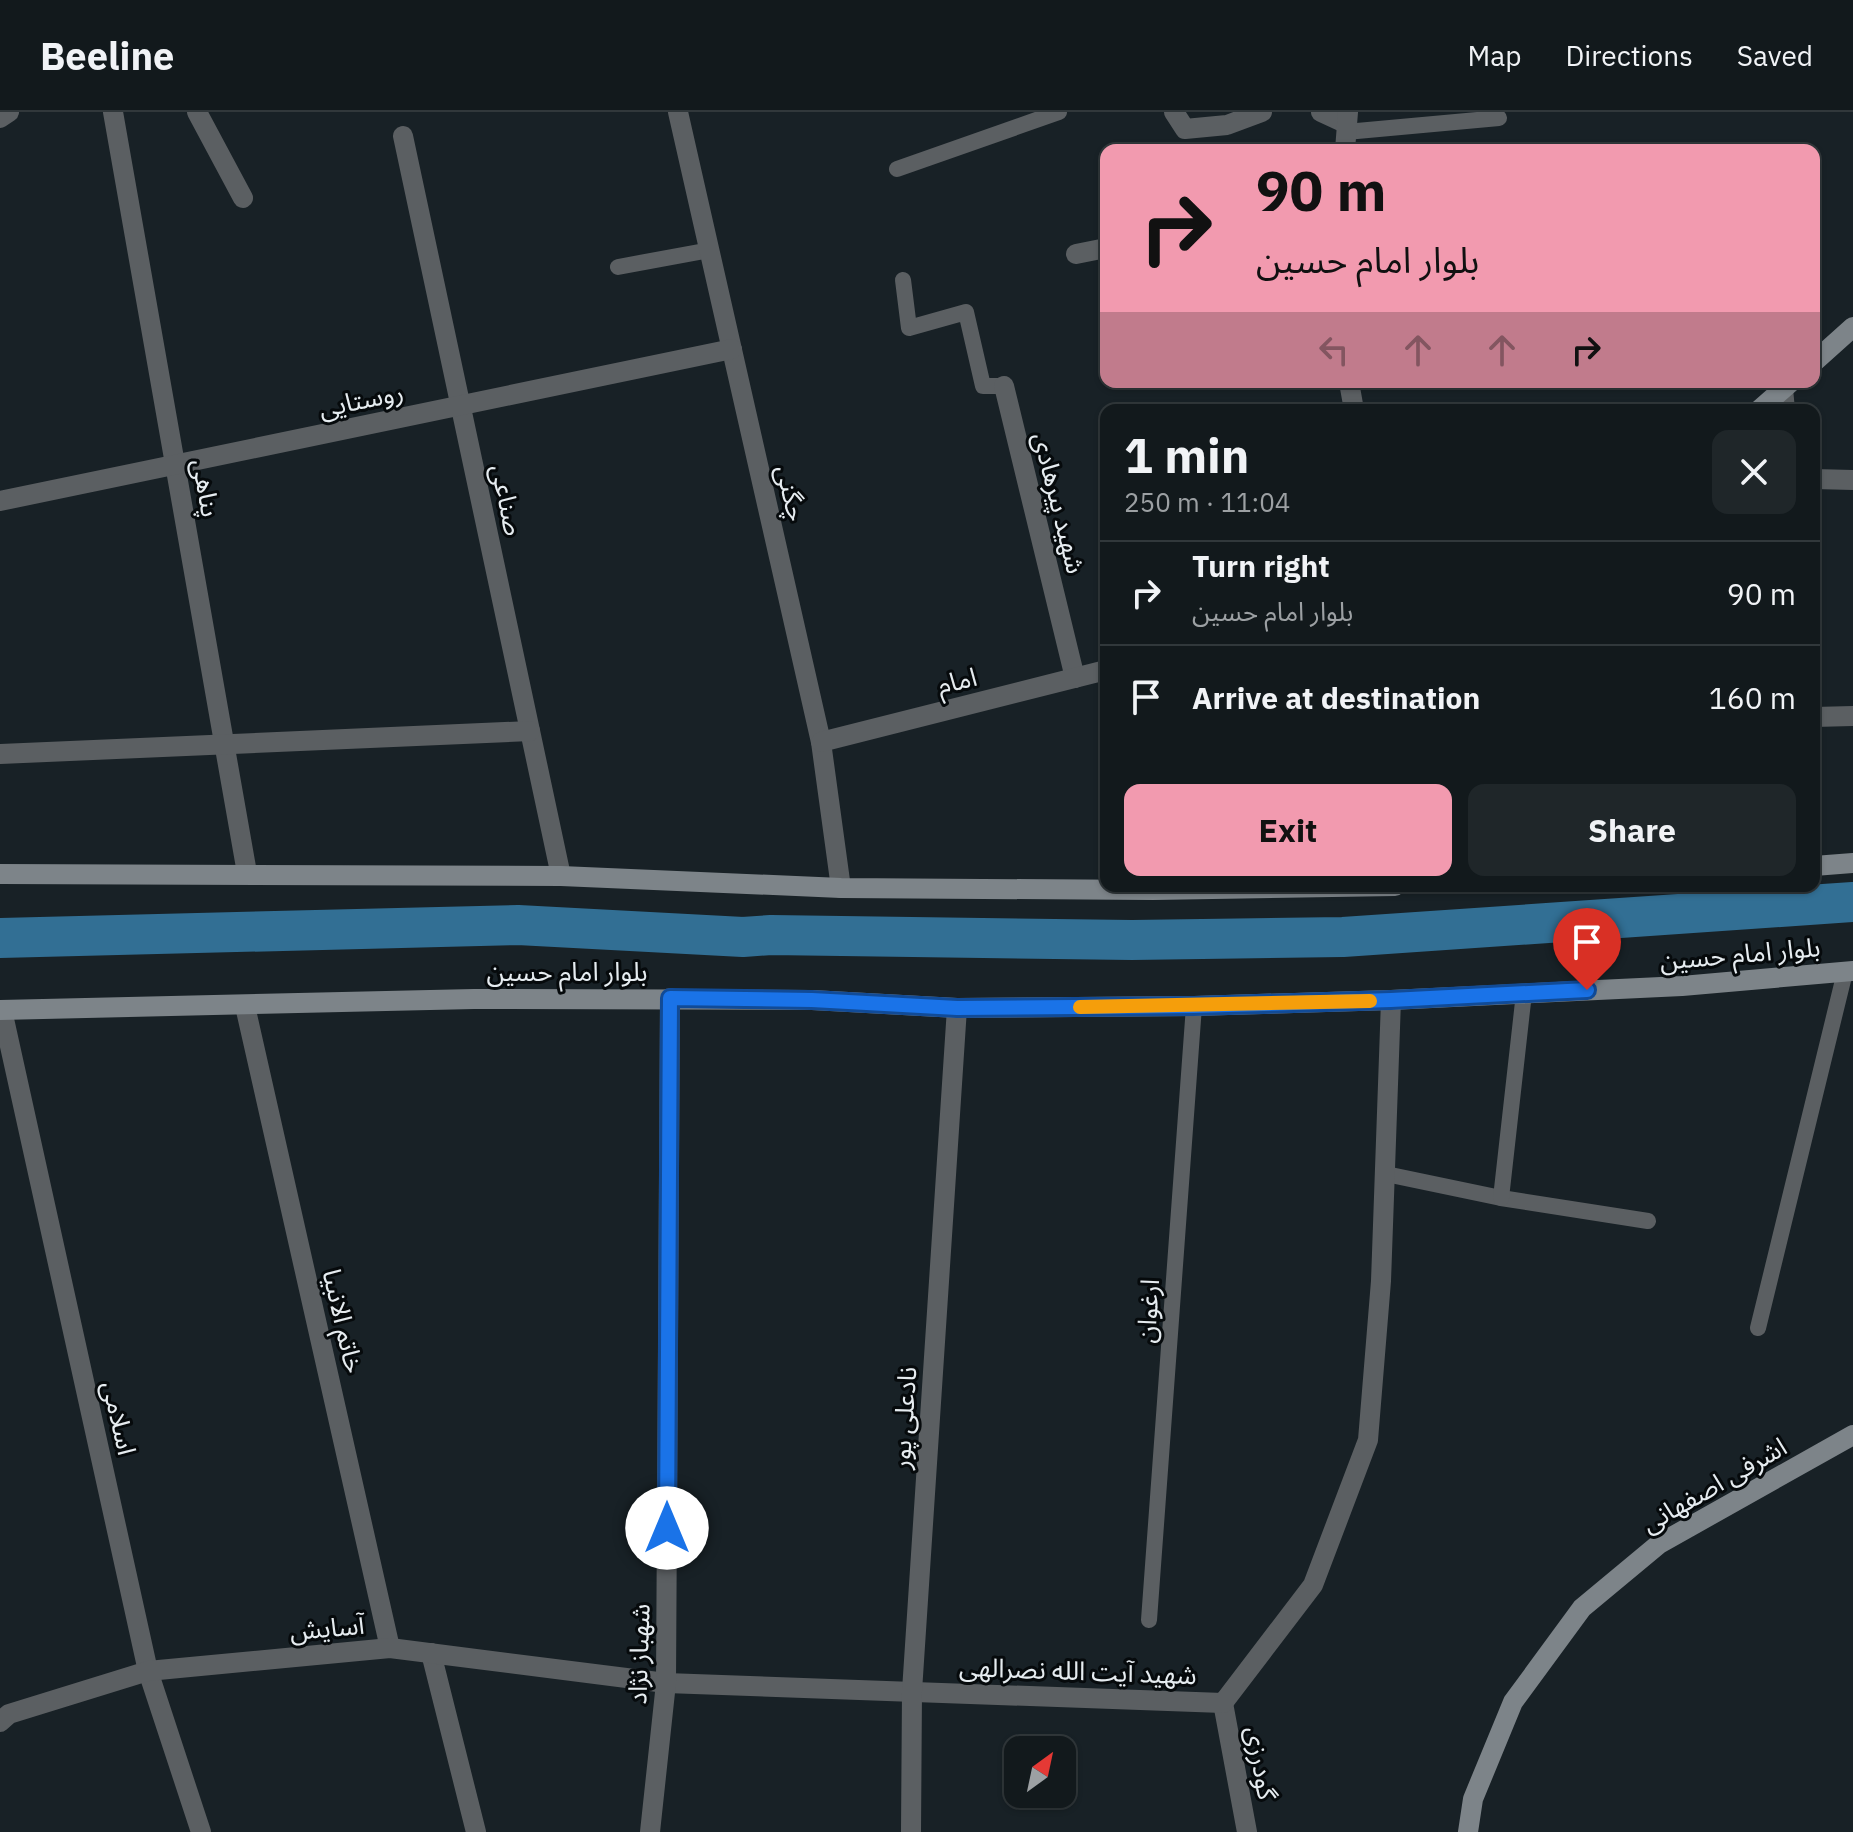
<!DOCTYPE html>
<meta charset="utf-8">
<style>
:root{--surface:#12191c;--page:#1f2629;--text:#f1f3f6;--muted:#9ca0a3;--line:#31383b;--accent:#f29aaf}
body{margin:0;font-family:"IBM Plex Sans","Noto Sans Arabic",sans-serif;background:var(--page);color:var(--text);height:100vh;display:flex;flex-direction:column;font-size:30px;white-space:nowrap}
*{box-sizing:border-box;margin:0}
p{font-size:26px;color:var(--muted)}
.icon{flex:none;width:44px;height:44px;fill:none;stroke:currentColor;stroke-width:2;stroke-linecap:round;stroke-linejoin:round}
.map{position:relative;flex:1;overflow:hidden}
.side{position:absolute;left:1100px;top:292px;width:720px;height:488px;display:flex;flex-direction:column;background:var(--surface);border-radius:16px;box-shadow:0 2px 6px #0004,0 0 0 2px var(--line)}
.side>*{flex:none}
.top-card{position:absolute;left:1100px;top:32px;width:720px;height:244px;border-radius:16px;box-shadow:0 2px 6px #0004,0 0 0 2px var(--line);background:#f29aaf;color:#111;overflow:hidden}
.needle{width:52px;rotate:33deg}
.controls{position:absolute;left:1004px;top:1624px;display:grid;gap:16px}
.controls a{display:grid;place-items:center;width:72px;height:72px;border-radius:16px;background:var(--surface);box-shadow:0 2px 6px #0004,0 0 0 2px var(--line);font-size:40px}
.pin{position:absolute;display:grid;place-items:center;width:68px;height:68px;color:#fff;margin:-82px -34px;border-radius:50% 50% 50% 0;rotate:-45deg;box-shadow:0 0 8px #0007}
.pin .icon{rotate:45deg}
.me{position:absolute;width:88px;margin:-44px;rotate:0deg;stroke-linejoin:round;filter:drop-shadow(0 0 6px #0008)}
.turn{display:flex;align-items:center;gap:28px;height:168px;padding:0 24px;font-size:36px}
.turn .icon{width:104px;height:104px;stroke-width:2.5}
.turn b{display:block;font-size:56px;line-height:68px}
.lanes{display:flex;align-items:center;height:76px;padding:0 24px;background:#0003;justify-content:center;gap:40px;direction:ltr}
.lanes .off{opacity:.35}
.round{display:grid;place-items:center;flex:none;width:84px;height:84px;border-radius:16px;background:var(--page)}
.overview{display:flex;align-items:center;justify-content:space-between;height:136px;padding:0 24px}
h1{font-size:48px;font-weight:700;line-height:60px}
.action{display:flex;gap:16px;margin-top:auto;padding:16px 24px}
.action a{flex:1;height:92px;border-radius:16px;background:var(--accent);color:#111;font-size:32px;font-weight:700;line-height:92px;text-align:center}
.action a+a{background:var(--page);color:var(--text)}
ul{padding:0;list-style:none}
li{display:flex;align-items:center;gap:24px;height:104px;padding:0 24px;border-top:2px solid var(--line)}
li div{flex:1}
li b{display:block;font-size:30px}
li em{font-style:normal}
header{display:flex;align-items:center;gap:48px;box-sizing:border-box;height:112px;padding:0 40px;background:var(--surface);border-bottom:2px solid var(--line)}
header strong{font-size:38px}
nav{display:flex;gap:44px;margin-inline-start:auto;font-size:28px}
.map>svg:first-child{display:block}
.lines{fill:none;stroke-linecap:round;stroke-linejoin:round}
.canal{stroke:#326f94;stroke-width:40}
.lane{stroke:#5b5f62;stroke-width:16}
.street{stroke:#5b5f62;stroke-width:20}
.secondary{stroke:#7d8489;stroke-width:20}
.route-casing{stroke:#114b97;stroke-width:20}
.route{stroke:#1a73e8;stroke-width:14}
.slow{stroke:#f59e0b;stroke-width:14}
.labels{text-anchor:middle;stroke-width:6;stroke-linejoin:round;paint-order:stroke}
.street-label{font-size:26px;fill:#e6ecf0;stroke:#060a0c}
</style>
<header>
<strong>Beeline</strong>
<nav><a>Map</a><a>Directions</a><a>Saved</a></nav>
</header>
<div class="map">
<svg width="1853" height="1720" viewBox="0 0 1853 1720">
<rect width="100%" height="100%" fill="#182126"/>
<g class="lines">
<polyline class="canal" points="0,826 518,813 743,825 771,823 1132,828 1343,825 1853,790"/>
<g class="lane">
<polyline points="1346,20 1499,6"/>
<polyline points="897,57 1059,0"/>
<polyline points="618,155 710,138"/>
<polyline points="903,168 909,216 966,200 983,274 1004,274"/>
<polyline points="1386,1062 1501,1086 1648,1109"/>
<polyline points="1501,1086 1524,881"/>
<polyline points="1758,1216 1845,860"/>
<polyline points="1149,1508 1194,894"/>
</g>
<g class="street">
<polyline points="113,0 247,761"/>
<polyline points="197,0 243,86"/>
<polyline points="678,0 821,630 841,776"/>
<polyline points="1174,0 1185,17 1227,13 1262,0"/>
<polyline points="1321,0 1347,12"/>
<polyline points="0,6 9,0"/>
<polyline points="403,24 561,764"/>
<polyline points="1345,38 1348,0"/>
<polyline points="1076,142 1106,136"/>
<polyline points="1349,270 1354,298"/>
<polyline points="1004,274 1075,566"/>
<polyline points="1783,277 1785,298"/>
<polyline points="1814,367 1853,368"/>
<polyline points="0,389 732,237"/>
<polyline points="1814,605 1853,604"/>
<polyline points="821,630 1106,558"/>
<polyline points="0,642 530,619"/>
<polyline points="245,894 390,1536"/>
<polyline points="2,898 148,1559 201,1720"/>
<polyline points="431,1541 476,1720"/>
<polyline points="1223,1591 1247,1720"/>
<polyline points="0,1610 9,1602 148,1559 390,1536 666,1571 1223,1591 1313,1473 1368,1328 1381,1169 1391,888"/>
<polyline points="650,1720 666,1571 670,886"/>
<polyline points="911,1720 912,1579 957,896"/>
</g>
<g class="secondary">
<polyline points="1814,250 1853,215"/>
<polyline points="1759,298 1791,270"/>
<polyline points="1814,754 1853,751"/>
<polyline points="0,762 561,764 841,776 1153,778 1395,774"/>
<polyline points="0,898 474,887 812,888 957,896 1194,894 1391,888 1682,874 1853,859"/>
<polyline points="1468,1720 1473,1687 1513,1590 1582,1496 1659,1432 1853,1323"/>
</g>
</g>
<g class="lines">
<defs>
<polyline id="route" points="667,1416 670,886 812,888 957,896 1194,894 1391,888 1587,878"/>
</defs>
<use href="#route" class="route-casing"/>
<use href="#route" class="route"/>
<polyline class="slow" points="1080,895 1370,889"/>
</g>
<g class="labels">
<g class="street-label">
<text transform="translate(361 288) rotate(-12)" y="9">روستایی</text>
<text transform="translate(206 376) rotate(80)" y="9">پناهی</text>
<text transform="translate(791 381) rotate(77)" y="9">چگنی</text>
<text transform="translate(507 388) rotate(78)" y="9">صناعی</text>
<text transform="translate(1059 391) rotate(76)" y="9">شهید پیرهادی</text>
<text transform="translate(957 569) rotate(-14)" y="9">امام</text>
<text transform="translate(1740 842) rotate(-5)" y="9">بلوار امام حسین</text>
<text x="567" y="869">بلوار امام حسین</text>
<text transform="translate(1148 1199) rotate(-86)" y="9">ارغوان</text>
<text transform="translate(343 1209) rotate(77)" y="9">خاتم الانبیا</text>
<text transform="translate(119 1306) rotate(77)" y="9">اسلامی</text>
<text transform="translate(904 1306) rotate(-86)" y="9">نادعلی پور</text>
<text transform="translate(1714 1373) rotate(-30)" y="9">اشرفی اصفهانی</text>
<text transform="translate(327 1516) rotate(-5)" y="9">آسایش</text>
<text transform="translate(639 1542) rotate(-88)" y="9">شهباز نژاد</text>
<text transform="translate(1078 1559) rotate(2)" y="9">شهید آیت الله نصرالهی</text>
<text transform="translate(1261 1651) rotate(80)" y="9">گودرزی</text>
</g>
</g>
</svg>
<div class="controls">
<a><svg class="needle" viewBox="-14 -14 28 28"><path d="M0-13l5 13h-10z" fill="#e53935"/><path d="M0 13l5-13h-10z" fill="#9ca0a3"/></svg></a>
</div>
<div class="pin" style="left:1587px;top:878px;background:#d93025"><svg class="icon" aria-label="arrive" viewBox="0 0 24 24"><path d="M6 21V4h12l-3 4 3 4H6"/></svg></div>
<svg class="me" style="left:667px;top:1416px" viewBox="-20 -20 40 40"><circle r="19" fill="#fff"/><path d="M0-13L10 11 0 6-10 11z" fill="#1a73e8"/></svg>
<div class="top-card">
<div class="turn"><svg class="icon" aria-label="right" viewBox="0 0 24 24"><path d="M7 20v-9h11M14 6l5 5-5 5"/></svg><div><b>90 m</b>بلوار امام حسین</div></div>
<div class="lanes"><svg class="icon off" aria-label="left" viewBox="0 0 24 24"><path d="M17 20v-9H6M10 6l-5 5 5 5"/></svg><svg class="icon off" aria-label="ahead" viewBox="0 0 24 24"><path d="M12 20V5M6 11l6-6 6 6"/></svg><svg class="icon off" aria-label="ahead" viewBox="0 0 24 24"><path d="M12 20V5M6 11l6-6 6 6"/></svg><svg class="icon" aria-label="right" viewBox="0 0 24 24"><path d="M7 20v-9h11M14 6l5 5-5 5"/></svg></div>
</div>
<section class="side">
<div class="overview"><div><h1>1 min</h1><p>250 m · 11:04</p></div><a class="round"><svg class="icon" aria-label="close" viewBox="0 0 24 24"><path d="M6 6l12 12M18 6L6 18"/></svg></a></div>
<ul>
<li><svg class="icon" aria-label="right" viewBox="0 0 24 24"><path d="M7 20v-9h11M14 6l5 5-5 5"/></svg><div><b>Turn right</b><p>بلوار امام حسین</p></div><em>90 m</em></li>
<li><svg class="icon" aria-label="arrive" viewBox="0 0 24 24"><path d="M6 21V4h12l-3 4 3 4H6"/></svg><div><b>Arrive at destination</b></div><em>160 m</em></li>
</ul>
<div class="action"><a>Exit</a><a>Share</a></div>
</section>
</div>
